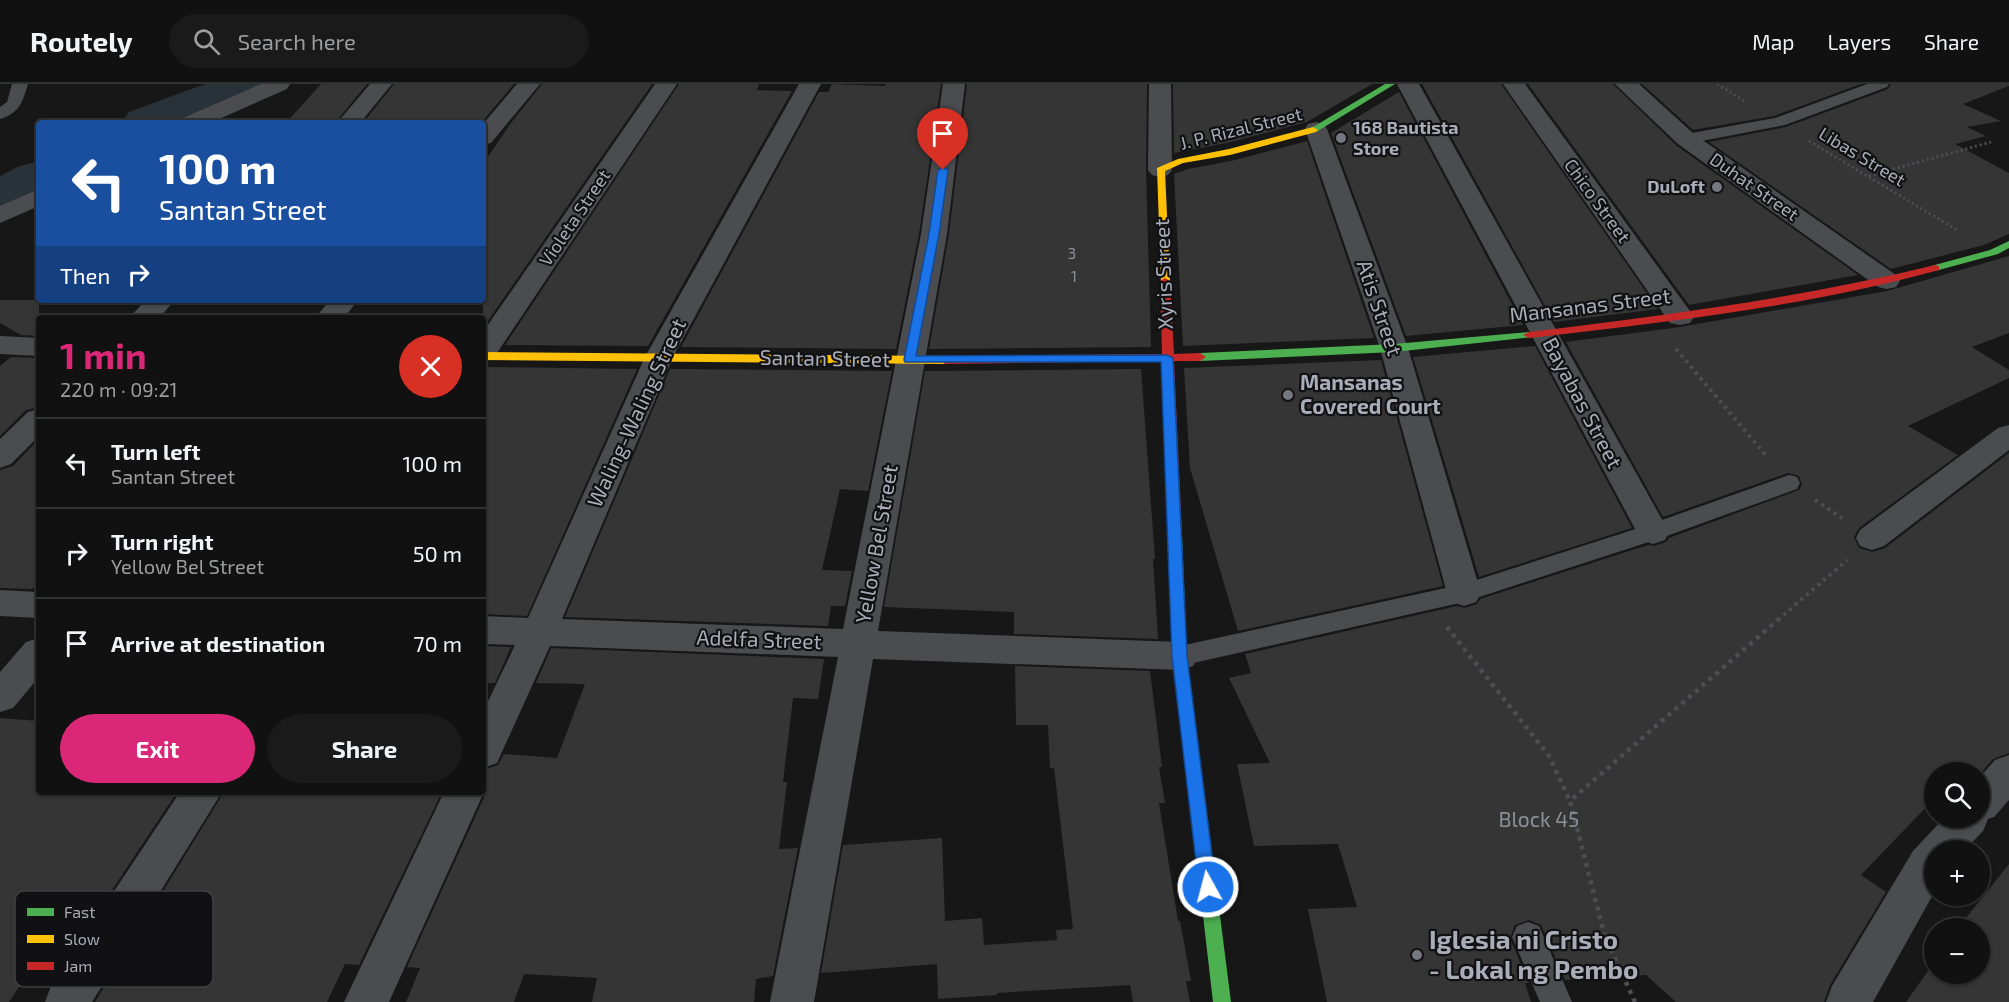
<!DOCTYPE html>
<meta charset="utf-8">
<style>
:root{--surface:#111;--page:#1a1a1a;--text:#f1f3f6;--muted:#9c9d9f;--line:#303131;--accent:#db2777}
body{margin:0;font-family:"Exo 2",sans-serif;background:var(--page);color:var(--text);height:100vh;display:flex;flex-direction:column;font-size:22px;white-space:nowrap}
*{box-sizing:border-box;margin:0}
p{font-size:20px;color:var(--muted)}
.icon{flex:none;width:33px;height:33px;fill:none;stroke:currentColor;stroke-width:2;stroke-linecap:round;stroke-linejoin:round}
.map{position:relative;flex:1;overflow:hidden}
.details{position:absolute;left:36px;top:231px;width:450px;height:480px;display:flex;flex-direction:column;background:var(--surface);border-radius:6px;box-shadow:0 2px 4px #0004,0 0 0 2px var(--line)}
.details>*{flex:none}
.guide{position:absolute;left:36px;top:36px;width:450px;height:183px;border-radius:6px;box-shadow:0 2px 4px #0004,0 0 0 2px var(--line);background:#1a4fa0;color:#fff;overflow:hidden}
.buttons{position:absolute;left:1924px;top:678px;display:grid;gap:12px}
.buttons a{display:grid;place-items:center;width:66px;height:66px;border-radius:50%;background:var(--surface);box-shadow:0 2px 4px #0004,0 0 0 2px var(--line);font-size:30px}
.pin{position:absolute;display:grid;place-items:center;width:51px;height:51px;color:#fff;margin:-62px -26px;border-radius:50% 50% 50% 0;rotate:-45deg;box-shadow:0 0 6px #0007}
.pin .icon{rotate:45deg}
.me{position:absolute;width:66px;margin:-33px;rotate:353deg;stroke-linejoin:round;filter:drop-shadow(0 0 4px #0008)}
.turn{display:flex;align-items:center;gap:21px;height:126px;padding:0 24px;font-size:27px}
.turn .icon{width:78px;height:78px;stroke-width:2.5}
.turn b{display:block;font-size:42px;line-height:51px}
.then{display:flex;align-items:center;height:57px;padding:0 24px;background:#0003;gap:12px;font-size:22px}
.round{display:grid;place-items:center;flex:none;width:63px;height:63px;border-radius:32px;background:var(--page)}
.head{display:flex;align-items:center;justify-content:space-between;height:102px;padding:0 24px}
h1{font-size:36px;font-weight:700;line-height:45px;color:var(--accent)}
.action{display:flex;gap:12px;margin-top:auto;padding:12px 24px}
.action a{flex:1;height:69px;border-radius:36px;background:var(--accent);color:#fff;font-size:24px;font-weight:700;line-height:69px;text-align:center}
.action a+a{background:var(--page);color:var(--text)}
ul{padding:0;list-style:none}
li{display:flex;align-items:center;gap:18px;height:90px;padding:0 24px;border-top:2px solid var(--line)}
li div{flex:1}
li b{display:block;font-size:22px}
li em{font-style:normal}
header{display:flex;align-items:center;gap:36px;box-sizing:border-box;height:84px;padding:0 30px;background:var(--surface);border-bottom:2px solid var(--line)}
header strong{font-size:28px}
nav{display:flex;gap:33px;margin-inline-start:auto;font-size:21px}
.search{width:420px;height:54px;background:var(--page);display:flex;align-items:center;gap:15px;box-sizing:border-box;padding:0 21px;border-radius:33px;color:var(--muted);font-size:22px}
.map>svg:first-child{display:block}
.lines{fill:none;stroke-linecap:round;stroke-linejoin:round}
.river{fill:#2a3239;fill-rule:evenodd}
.building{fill:#353536}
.path-far2{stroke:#4d4e52;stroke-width:3;stroke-dasharray:2 3;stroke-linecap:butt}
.path-far1{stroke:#4d4e52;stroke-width:4;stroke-dasharray:3 4.5;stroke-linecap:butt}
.path{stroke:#4d4e52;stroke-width:4.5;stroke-dasharray:4 5;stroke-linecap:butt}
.lane{fill:#4b4c50;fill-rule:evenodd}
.street{fill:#4b4c50;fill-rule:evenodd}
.fast{fill:#4caf50;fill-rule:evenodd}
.slow{fill:#ffc107;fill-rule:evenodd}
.jam{fill:#c62828;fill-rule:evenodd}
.route{fill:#1a73e8;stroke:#114b97;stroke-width:1.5}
.poi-dot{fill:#757880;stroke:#111113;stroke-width:2}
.labels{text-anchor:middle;stroke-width:4.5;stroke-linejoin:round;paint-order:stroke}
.far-number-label{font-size:15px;fill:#8b8f98}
.far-poi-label{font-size:18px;font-weight:bold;fill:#a8adb8;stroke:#111113;text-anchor:start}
.far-street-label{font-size:18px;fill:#a8adb8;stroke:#111113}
.street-label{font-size:21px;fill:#a8adb8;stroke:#111113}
.poi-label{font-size:21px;font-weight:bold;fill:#a8adb8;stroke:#111113;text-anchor:start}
.near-number-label{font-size:21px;fill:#8b8f98}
.near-poi-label{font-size:26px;font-weight:bold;fill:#a8adb8;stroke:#111113;text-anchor:start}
.key{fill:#111113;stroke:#3e4045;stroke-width:1.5}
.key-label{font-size:16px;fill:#a8adb8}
</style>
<header>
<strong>Routely</strong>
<div class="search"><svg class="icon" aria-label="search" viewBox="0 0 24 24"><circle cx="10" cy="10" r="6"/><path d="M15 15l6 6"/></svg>Search here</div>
<nav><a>Map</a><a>Layers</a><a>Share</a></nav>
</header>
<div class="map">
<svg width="2009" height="918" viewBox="0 0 2009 918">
<rect width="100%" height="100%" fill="#171717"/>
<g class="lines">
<g class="river">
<polygon points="205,0 276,0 269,11 194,39 121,39 129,28"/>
<polygon points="39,77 39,116 20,126 0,131 0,92 20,82"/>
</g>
</g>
<g class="building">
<polygon points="321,0 367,0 335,39 286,39"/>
<polygon points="394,0 514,0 481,39 363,39"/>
<polygon points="542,0 652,0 483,244 483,80 511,39"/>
<polygon points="679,0 759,0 757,6 792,7 648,262 505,261"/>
<polygon points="832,0 885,2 886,0 941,0 919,150 896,265 681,263 819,8 828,8"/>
<polygon points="967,0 1147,0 1146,86 1151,263 929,265 949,150"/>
<polygon points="1173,0 1372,0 1307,38 1227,59 1174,69"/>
<polygon points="1422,0 1501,0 1658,225 1554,238"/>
<polygon points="1528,0 1613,0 1677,62 1858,191 1689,221"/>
<polygon points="1642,0 1861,0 1774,32 1693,46"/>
<polygon points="1891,0 2009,0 2009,2 1963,20 2001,37 1967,43 1986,52 1955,60 2009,89 2009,150 1984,161 1891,185 1709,58 1786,43 1888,5"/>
<polygon points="1399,8 1523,241 1406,252 1331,49"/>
<polygon points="1307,57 1374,254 1183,262 1174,90 1188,85 1231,77"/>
<polygon points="2009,172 2009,249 1972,263 2009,286 2009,294 1908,342 1958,371 1859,444 1854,453 1859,464 1873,468 1885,464 2009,369 2009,669 1993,675 1980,690 1935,688 1935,721 1931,718 1861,791 1886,808 1830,901 1824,918 1676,918 1646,891 1565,896 1541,841 1529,836 1515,841 1510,854 1529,899 1525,899 1531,918 1327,918 1308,825 1357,823 1338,760 1254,762 1237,680 1270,679 1229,594 1251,589 1245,570 1457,522 1465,524 1477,520 1480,515 1648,461 1654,462 1666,458 1669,454 1799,406 1802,400 1799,392 1788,389 1663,433 1566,258 1680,243 1887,207"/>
<polygon points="0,216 39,216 39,252 21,251 0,239"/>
<polygon points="1535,262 1632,444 1479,493 1413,273"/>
<polygon points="11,273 39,274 39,323 26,326 0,352 0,282"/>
<polygon points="1381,276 1443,502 1238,547 1190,384 1184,284"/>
<polygon points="483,283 637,285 527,532 483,530"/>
<polygon points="670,285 892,287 868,407 840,405 822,486 852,487 845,522 831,522 828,542 565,533"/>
<polygon points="1141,285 1155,475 1153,475 1158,555 1014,550 1014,528 884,523 925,287"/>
<polygon points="39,355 39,498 32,505 0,504 0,386 13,382"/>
<polygon points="483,562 511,563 495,599 483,599"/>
<polygon points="551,564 824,575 818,615 793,614 783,698 787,698 779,765 798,764 773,892 756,895 754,918 592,918 597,894 524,890 514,918 406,918 420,884 407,883 486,709 483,705 483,686 498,681 504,670 557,674 585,600 536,599"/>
<polygon points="1015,582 1150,587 1162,683 1159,683 1165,719 1159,719 1178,837 1180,837 1191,897 1186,897 1190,918 1133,918 1130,901 997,909 997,911 938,915 937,880 821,889 843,761 942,754 945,837 982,834 984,861 1057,856 1056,846 1073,845 1054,684 1050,684 1048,641 1016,641"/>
<polygon points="0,634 39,637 39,708 177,708 71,868 43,866 9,918 0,918"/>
<polygon points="224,708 266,708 319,713 321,708 442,708 359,881 345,880 327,918 95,918"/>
<polygon points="2009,780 2009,918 1906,918 1935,877 1935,890 1980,890 1980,844 1958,844"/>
</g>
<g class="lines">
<g class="path-far2">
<polyline points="1717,0 1744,17"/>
<polyline points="1809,57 1957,146"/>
<polyline points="1869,92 1991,58"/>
</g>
<g class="path-far1">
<polyline points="1676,265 1768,374"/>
<polyline points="1815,416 1842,434"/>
<polyline points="1778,536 1847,476"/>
</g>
<g class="path">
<polyline points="1447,543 1549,672 1570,717"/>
<polyline points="1635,918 1605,853 1570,717 1780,534"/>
</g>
<g class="lane">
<path d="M12 0H28C23 17 19 30 0 35V23L7 18Z"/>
<polygon points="1867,0 1889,0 1887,3 1785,41 1686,60 1678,55 1686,50 1775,34"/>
<polygon points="1789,391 1797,393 1800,399 1797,405 1661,454 1464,518 1180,582 1171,579 1167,572 1171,565 1180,562 1464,500 1645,442"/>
<polygon points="1528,838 1539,842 1572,918 1540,918 1512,853 1517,842"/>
</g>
<g class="street">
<polygon points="261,0 290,0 287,5 210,39 180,39 183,34"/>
<polygon points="370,0 392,0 360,39 337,39"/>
<polygon points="517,0 540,0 491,59 483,61 483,40"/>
<polygon points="655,0 677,0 493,275 483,278 483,248"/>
<polygon points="799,0 821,0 673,273 562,535 843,545 921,150 943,0 965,0 947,150 878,547 1180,558 1193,562 1198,572 1193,582 1180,586 873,575 814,918 770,918 838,573 550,562 497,679 483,684 483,628 515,561 483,560 483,532 528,534 645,273"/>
<polygon points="1149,0 1171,0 1172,86 1168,91 1160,93 1152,91 1148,86"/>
<polygon points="1397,0 1419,0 1669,448 1665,456 1653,460 1641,456"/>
<polygon points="1503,0 1525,0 1690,227 1694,233 1690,239 1680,241 1670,239"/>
<polygon points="1615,0 1639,0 1694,50 1896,191 1900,197 1896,203 1887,205 1878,203 1678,60"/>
<polygon points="1316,38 1324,40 1327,45 1408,264 1481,509 1476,518 1464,522 1452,518 1447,509 1380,264 1305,45 1308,40"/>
<polygon points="39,105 39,122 0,139 0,122"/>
<polygon points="146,216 175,216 159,234 129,234"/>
<polygon points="330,216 358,216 344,234 315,234"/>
<polygon points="0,252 39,254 39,272 0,270"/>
<polygon points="39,325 39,352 11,380 0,384 0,355 28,328"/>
<polygon points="2009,341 2009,366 1884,462 1872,466 1860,462 1856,454 1860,446 1998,344"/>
<polygon points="0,506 39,508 39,534 0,532"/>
<polygon points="39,554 39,593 13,624 0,628 0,588 26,558"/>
<polygon points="2009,671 2009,716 1994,733 1988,735 1983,747 1965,766 1935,766 1935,807 1873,918 1826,918 1832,902 1913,767 1944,734 1980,734 1980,693 1995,676"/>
<polygon points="483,707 484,708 389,918 344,918 444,708"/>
<polygon points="180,708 222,708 92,918 45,918 51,902"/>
</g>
<g class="fast">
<polygon points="1385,0 1395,0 1316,48 1308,46"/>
<polygon points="2009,157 2009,164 1998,170 1935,187 1930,184 1931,182 1990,166"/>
<polygon points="1529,248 1533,249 1533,253 1394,268 1200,277 1194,273 1200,269 1394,260"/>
<polygon points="1175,446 1182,451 1187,572 1231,918 1213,918 1173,572 1168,451"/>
</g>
<g class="slow">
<polygon points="1313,43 1318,46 1316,48 1230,71 1183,79 1165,87 1170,197 1169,199 1161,199 1157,84 1178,75 1229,65"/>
<polygon points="483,268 945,272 951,276 945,280 483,276"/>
</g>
<g class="jam">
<path d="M1935 181 1939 182V186C1805 223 1666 238 1529 254L1523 251 1529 248C1665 231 1802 214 1935 181Z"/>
<polygon points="1165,194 1170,197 1174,270 1200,269 1206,273 1200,277 1174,277 1182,451 1175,456 1168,451 1162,277 945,280 939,276 945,272 1162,270 1160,197"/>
</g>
</g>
<polygon class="route" points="943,83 948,86 939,150 916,272 1167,271 1173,274 1187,572 1216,803 1214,808 1208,811 1202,808 1199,803 1172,572 1161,278 905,278 904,276 929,150 938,86"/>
<g class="poi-dot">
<circle cx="1341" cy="54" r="6"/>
<circle cx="1717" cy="103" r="6"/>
<circle cx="1288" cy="311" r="6"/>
<circle cx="1417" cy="871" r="6"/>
</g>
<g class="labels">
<g class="far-number-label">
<text x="1072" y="175">3</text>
<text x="1074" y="198">1</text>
</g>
<g class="far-poi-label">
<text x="1353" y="50">168 Bautista<tspan x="1353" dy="21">Store</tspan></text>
<text x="1705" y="109" text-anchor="end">DuLoft</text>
</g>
<g class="far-street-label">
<text transform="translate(1241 45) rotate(-14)" y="6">J. P. Rizal Street</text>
<text transform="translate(1862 73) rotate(31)" y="6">Libas Street</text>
<text transform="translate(1754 103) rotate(35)" y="6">Duhat Street</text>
<text transform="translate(1597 117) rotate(54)" y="6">Chico Street</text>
<text transform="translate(575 134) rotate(-56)" y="6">Violeta Street</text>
</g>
<g class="street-label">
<text transform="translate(1164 190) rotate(-92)" y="7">Xyris Street</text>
<text transform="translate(1590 222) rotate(-7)" y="7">Mansanas Street</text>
<text transform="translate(1379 224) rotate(71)" y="7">Atis Street</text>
<text transform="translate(825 275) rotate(1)" y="7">Santan Street</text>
<text transform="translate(1582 319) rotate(62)" y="7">Bayabas Street</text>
<text transform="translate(637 329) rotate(-65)" y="7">Waling-Waling Street</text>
<text transform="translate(877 460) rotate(-80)" y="7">Yellow Bel Street</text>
<text transform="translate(759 556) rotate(2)" y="7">Adelfa Street</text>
</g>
<g class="poi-label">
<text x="1300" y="306">Mansanas<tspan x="1300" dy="24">Covered Court</tspan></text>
</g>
<g class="near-number-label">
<text x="1539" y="743">Block 45</text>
</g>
<g class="near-poi-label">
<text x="1429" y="865">Iglesia ni Cristo<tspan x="1429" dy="30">- Lokal ng Pembo</tspan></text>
</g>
</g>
<rect x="15" y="807" width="198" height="96" rx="9" class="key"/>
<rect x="27" y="824" width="27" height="8" fill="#4caf50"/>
<rect x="27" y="851" width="27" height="8" fill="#ffc107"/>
<rect x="27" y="878" width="27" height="8" fill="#c62828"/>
<g class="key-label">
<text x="64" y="834">Fast</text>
<text x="64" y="861">Slow</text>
<text x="64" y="888">Jam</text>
</g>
</svg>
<div class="buttons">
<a><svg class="icon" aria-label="search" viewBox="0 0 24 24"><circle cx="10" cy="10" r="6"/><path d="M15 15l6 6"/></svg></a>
<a>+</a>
<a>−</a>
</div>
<div class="pin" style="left:943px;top:86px;background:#d93025"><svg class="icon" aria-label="arrive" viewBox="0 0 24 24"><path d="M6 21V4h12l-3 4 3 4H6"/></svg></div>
<svg class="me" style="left:1208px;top:803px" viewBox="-20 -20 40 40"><circle r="17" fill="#1a73e8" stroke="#fff" stroke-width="3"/><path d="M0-11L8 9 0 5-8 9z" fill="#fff"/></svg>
<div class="guide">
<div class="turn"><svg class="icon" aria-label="left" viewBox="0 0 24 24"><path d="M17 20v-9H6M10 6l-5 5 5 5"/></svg><div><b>100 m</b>Santan Street</div></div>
<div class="then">Then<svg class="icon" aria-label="right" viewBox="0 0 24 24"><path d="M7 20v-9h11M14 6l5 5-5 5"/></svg></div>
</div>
<section class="details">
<div class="head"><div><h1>1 min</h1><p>220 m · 09:21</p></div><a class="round" style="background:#d93025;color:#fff"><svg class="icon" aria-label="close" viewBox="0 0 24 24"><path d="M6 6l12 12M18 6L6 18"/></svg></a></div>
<ul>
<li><svg class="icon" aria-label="left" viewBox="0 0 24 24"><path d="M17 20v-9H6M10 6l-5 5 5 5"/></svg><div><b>Turn left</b><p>Santan Street</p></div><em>100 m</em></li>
<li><svg class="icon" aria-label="right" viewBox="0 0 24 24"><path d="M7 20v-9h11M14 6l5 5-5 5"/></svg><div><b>Turn right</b><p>Yellow Bel Street</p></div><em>50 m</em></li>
<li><svg class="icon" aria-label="arrive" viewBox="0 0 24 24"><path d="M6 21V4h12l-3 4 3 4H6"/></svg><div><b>Arrive at destination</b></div><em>70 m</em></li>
</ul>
<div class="action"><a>Exit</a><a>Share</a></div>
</section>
</div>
